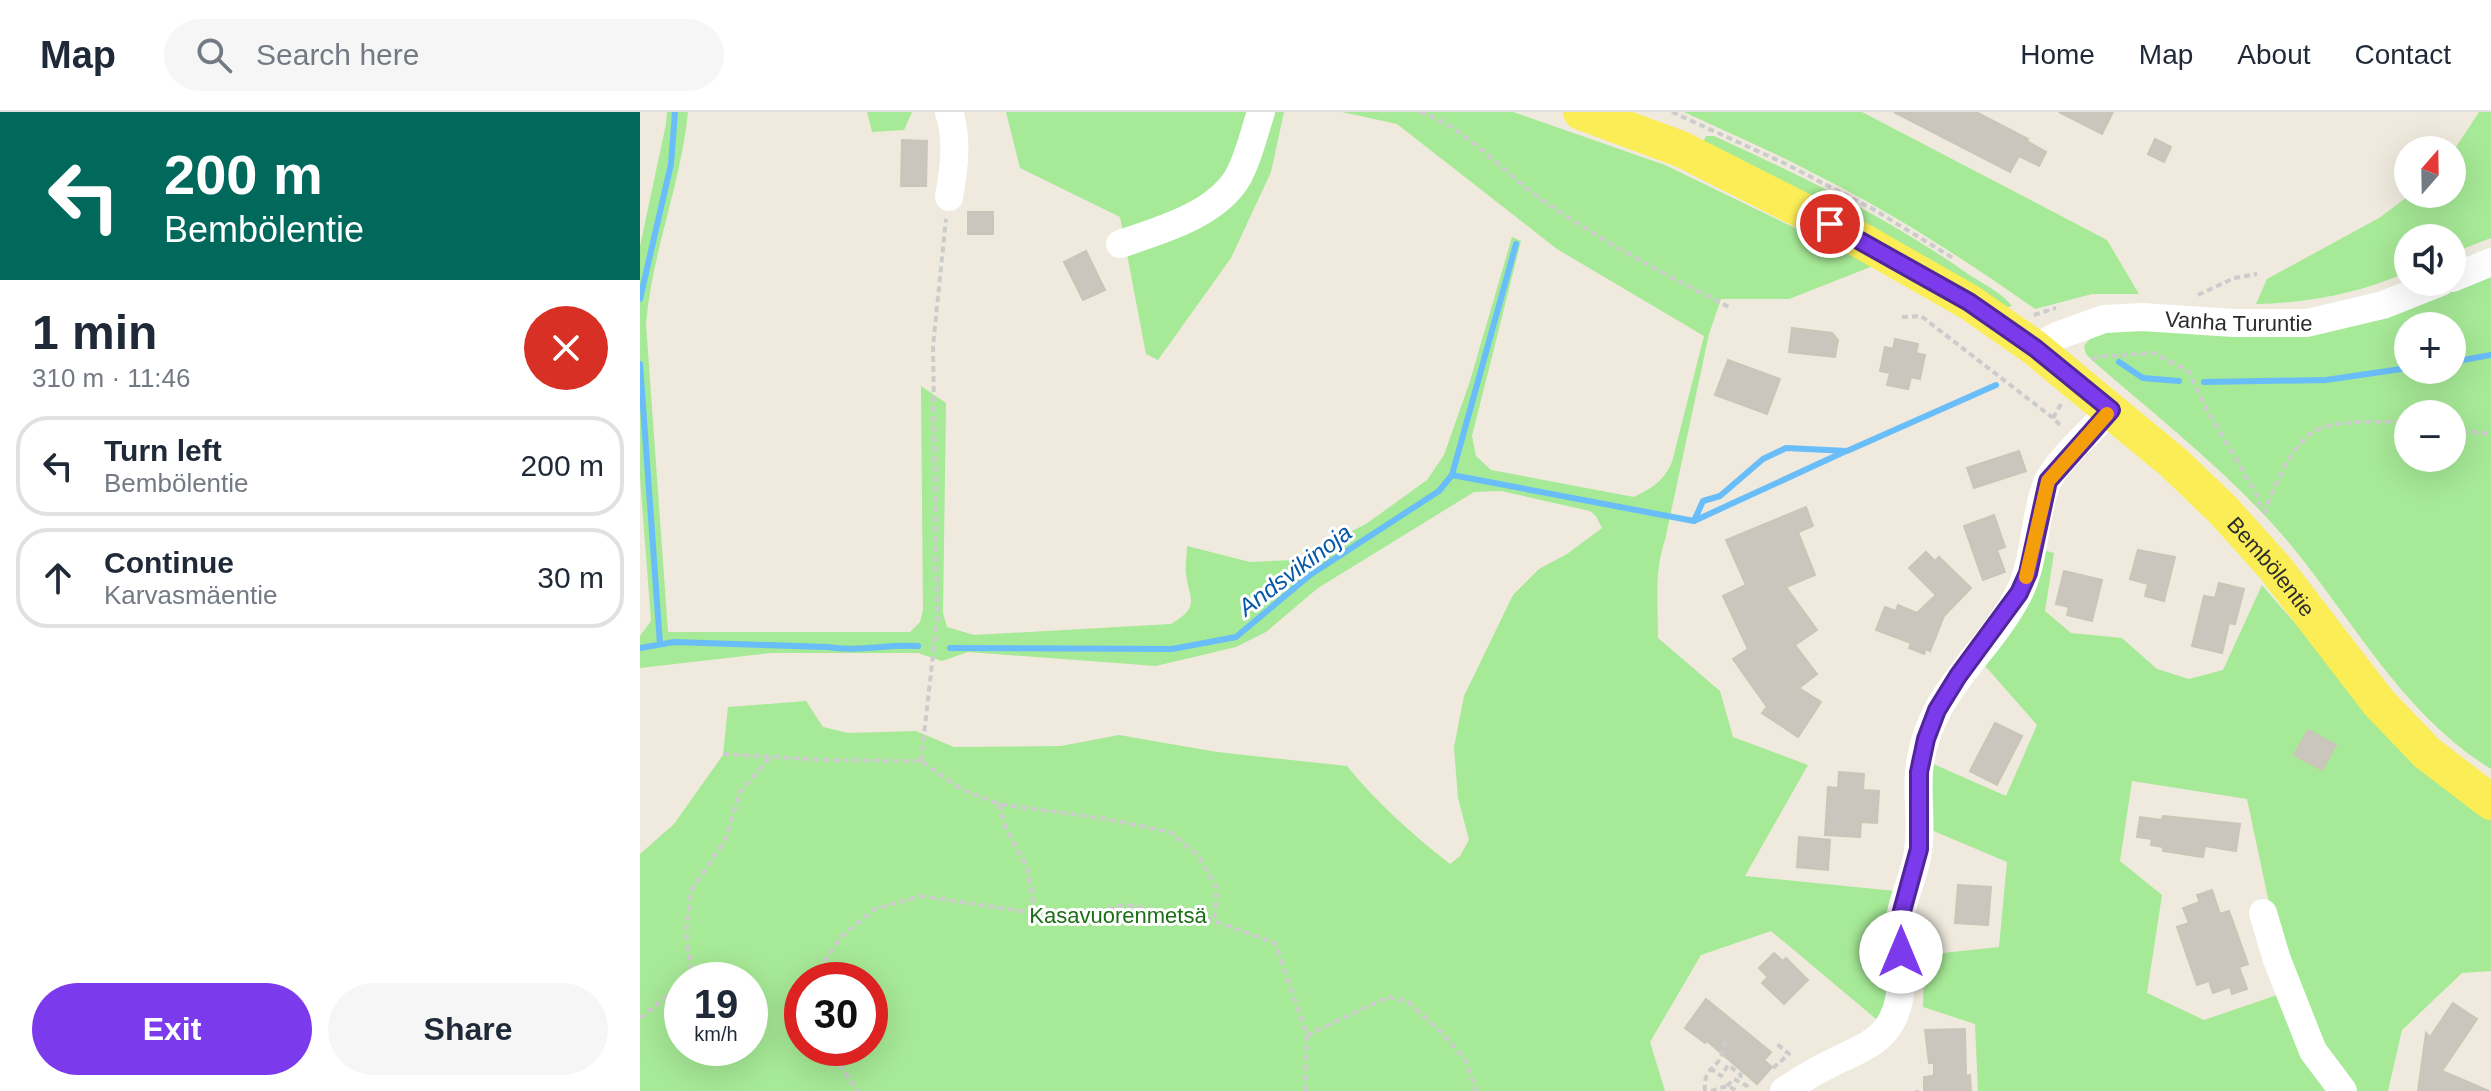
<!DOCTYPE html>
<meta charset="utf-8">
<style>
:root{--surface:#fff;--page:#f6f6f7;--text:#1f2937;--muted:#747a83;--line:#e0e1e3;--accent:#7c3aed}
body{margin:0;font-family:Helvetica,sans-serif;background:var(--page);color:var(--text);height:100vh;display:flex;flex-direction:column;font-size:30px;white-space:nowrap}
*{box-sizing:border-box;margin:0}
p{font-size:26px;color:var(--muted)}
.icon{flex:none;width:44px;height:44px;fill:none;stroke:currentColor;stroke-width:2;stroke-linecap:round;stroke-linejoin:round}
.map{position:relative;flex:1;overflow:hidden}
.sheet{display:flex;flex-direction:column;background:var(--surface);width:640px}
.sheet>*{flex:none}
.guide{background:#00695c;color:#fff;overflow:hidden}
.needle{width:52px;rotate:20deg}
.controls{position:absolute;left:1754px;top:24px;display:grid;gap:16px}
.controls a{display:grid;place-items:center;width:72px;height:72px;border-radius:50%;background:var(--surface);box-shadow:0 8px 32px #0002;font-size:40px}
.speed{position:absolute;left:24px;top:850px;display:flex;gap:16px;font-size:40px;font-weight:700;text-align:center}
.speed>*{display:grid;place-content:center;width:104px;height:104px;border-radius:50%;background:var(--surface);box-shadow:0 8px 32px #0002;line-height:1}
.speed small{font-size:20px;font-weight:400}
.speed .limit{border:12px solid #d22;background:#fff;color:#111}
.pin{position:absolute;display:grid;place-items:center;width:68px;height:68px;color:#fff;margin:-34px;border:4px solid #fff;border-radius:50%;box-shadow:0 2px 8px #0007}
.me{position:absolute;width:88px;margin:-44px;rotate:0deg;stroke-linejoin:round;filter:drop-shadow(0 0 6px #0008)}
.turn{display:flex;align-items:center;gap:28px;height:168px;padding:0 32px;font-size:36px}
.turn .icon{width:104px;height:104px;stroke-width:2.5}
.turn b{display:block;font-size:56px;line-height:68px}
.round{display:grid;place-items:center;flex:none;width:84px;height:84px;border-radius:42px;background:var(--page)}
.overview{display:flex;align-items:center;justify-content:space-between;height:136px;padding:0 32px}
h1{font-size:48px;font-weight:600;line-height:60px}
.primary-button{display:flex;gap:16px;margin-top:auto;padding:16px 32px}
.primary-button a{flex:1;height:92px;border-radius:48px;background:var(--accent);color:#fff;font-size:32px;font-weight:600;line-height:92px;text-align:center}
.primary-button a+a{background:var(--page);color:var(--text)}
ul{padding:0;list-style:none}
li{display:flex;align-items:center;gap:24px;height:100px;margin:0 16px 12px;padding:0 16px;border:4px solid var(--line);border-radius:32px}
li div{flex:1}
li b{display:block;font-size:30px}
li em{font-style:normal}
header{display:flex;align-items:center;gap:48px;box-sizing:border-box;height:112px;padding:0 40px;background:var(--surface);border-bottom:2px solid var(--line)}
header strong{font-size:38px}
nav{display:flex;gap:44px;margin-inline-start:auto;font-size:28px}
.search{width:560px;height:72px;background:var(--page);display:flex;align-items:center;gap:20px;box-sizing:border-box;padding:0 28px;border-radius:44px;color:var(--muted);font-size:30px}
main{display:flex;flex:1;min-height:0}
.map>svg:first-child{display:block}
.green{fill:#a6e996;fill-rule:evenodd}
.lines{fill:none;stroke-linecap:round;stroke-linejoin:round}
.stream{stroke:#69bdf8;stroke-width:6}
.building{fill:#cac6bd;stroke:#cac6b7;stroke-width:2}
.path{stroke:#ccc;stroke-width:4;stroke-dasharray:6 4;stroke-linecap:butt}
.minor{stroke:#fff;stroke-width:28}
.major{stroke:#fbed56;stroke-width:36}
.route-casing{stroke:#51269a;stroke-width:20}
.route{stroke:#7c3aed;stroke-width:14}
.slow{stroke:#f59e0b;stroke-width:14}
.labels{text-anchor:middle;stroke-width:6;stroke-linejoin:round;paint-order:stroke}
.street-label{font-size:22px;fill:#2c2c2c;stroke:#fff}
.park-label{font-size:22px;fill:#1b7015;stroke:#fff}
.water-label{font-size:24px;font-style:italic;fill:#0358a9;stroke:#fff}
</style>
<header>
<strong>Map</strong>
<div class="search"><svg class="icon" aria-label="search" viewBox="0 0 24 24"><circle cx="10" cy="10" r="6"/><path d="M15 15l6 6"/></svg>Search here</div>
<nav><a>Home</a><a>Map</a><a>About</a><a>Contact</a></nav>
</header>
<main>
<section class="sheet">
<div class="guide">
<div class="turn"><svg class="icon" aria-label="left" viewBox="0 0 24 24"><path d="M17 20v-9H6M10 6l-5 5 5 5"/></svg><div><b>200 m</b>Bembölentie</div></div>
</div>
<div class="overview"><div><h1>1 min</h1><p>310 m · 11:46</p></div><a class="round" style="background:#d93025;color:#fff"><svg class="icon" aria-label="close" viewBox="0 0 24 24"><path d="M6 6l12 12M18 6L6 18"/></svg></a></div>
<ul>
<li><svg class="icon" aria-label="left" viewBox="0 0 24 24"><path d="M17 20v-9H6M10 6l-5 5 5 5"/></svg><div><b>Turn left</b><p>Bembölentie</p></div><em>200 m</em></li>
<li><svg class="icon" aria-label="ahead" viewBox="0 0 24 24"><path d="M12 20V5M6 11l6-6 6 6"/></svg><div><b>Continue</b><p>Karvasmäentie</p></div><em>30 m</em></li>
</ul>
<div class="primary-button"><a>Exit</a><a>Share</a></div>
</section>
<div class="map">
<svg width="1851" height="979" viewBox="0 0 1851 979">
<rect width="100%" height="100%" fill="#efeadd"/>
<g class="green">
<path d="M27 0H48C41 72 12 140 6 212L28 520H270L280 510 283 498 281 274 306 291 303 501 307 515 334 523 531 512C560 495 550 489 546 462 545 453 547 443 547 434L610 450 654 448 726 412 787 368 804 343 830 269 872 125 881 129 832 324 836 344 851 358 994 385C1012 376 1024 369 1032 350L1064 224 917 137 757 12 702 0H873L1025 53 1233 154 1149 187H1081L1069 222 1025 428C1014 459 1018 493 1018 526L1080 579 1093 625 1168 653 1105 764 1255 779 1256 857 1242 912 1131 819 1061 843 1010 930 1025 979H0V742L34 712 83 643 88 595 166 589 183 615 208 621 276 619 314 635 421 634 479 623 577 640 707 654C738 692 772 722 810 752L820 744 829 728 818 686 814 635 824 584 873 483 899 457 927 442 962 416 956 404 950 399 861 379 834 380 678 476 626 520 596 535 516 554 328 540 302 549 278 541H131L0 556V524L11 509 0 365V134L26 12ZM42 868H110V936H42ZM162 868H230V936H162Z"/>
<polygon points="227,0 272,0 264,18 232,20"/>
<polygon points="366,0 644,0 631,60 591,146 518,248 506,242 480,105 380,56"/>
<path d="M1044 0H1222L1467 128 1499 182H1452L1395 197C1324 147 1250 99 1171 60 1130 38 1086 20 1044 0Z"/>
<path d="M1839 0H1851V126L1812 141V126H1768V160C1719 181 1669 191 1616 192L1627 167 1739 106 1771 82H1812V41Z"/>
<path d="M1066 24H1074C1162 64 1249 106 1328 162 1342 171 1362 181 1372 194L1363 196 1061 35Z"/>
<path d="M1851 158V657C1764 604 1713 508 1650 432 1595 366 1519 306 1454 250L1446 242 1444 234 1452 224 1481 217 1612 222ZM1768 214H1812V258H1768ZM1768 302H1812V346H1768Z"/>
<path d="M1403 438 1414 441 1405 499 1431 521 1482 526 1517 557 1549 567 1583 558 1622 473C1692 557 1772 630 1851 706V859L1822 861 1762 918 1748 979H1709L1676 931 1632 805 1607 687 1492 669 1480 749 1522 783 1507 881 1564 908 1643 881 1694 979H1338L1335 912 1283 895 1284 843 1359 835 1367 750 1289 717 1291 651 1366 684 1397 613 1339 547Z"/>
</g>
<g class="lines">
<g class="stream">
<polyline points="0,187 31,52 35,0"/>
<polyline points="1479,250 1503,266 1539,269"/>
<polyline points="1812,250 1851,243"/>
<polyline points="0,252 20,532"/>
<polyline points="1564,270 1686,268 1768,256"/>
<polyline points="812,363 1054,409 1063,389 1080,384 1123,347 1146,336 1207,339 1356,273"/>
<polyline points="1054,409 1204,340"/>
<path d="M0 536 34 530 187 535C221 540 245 532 278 534"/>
<polyline points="310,536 532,537 596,525 670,463 799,379 812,363 876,132"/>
</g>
</g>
<g class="building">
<polygon points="1254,0 1336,0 1388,27 1387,29 1406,40 1399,54 1379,44 1370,60"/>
<polygon points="1419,0 1473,0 1462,22"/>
<polygon points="1515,27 1531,35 1524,50 1508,42"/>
<polygon points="262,28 287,29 286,74 261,74"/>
<rect x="328" y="100" width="25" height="22"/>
<polygon points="446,139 465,178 443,188 424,150"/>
<polygon points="1152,216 1192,221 1198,228 1195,245 1149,240"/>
<polygon points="1255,227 1278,232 1276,241 1285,243 1280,267 1271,265 1268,277 1247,273 1250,261 1240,259 1245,235 1253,237"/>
<polygon points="1088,248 1140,267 1127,302 1075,283"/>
<polygon points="1379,339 1386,359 1334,376 1327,356"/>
<polygon points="1166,395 1173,414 1158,420 1175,463 1146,475 1177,518 1155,533 1177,562 1159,576 1181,590 1158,625 1122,601 1127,595 1093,547 1108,537 1083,484 1106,473 1086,428"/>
<polygon points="1354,403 1365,435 1357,438 1365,460 1343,468 1324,414"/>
<polygon points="1498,438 1535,445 1524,489 1505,484 1508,472 1490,467"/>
<polygon points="1286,440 1295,449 1299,445 1331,476 1304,504 1290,539 1286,537 1284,542 1269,536 1271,531 1236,518 1245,495 1256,499 1258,493 1277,501 1296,483 1269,456"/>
<polygon points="1424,459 1462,468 1452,509 1427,503 1429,495 1416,492"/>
<polygon points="1579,471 1604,477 1595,512 1589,511 1582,541 1552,534 1564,484 1575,486"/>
<polygon points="1355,611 1382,624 1357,673 1330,659"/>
<polygon points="1668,618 1696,633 1682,658 1654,643"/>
<polygon points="1199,660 1224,662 1223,678 1239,679 1237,711 1221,710 1220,725 1185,723 1188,675 1198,676"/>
<polygon points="1523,704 1600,712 1596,739 1565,734 1563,745 1523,739 1523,735 1511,733 1512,727 1497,725 1500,705 1522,708"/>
<polygon points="1159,725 1190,728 1188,758 1157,755"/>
<polygon points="1318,773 1351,775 1348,813 1315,811"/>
<polygon points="1572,778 1580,802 1589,799 1608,852 1599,855 1607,877 1592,882 1590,875 1573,881 1569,869 1557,873 1537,815 1549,811 1543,796 1560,790 1557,783"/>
<polygon points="1134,841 1143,849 1146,846 1168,868 1144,892 1122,871 1128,865 1119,856"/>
<polygon points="1066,887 1131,940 1124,948 1132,955 1117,972 1067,929 1065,931 1045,916"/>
<polygon points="1813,891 1837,907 1802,959 1849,979 1778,979 1786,921 1790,925"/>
<polygon points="1325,917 1326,964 1330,963 1331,979 1284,979 1284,965 1298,963 1294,963 1294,951 1289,951 1285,918"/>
</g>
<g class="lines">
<g class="path">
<path d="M780 0C824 15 857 54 894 82 955 126 1022 161 1089 195"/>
<polyline points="1032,0 1146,52 1233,97 1313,146"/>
<polyline points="1558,183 1594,166 1617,162"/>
<polyline points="1394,203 1416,196"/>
<polyline points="1262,205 1281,204 1413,306"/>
<polyline points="1452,248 1456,245 1514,241 1548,259 1567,298 1618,385 1621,397"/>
<polyline points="1421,292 1413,306 1421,314"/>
<polyline points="1812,318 1851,322"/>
<path d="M1624 402C1635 373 1646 343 1670 322 1690 306 1743 310 1768 310"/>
<polyline points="83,642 185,648 281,649 321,677 359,692 466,707 530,720 558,743 577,776 574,809"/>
<polyline points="281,649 297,508 293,234 306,107"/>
<polyline points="359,692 366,717 387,755 395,801"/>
<polyline points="179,868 179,857 201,825 235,797 281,784 395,801 451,800 486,793 574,809 635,831 667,923 665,979"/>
<polyline points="0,906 24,887 51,858 46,822 51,779 85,728 100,680 130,645"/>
<polyline points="667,923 748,885 768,890 801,920 826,949 836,979"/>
<polyline points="188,936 218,979"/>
<polyline points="1070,956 1081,964 1088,953 1101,963 1099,968"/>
<polyline points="1133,956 1149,942 1136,931"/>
<polyline points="1087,974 1094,967 1107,974 1108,979"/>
<path d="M1065 979C1063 955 1076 959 1082 942 1084 937 1083 933 1086 929"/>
<polyline points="1071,979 1087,974 1098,979"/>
<polyline points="1277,979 1277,978"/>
</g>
<g class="minor">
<path d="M309 85C314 57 318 27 309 0"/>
<path d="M480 132C519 119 576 103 598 65 609 45 614 21 621 0"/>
<polyline points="1812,166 1851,150"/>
<path id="s1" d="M1395 236 1417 224 1464 207 1502 205 1594 211H1667L1743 193 1801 170"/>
<polyline points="1623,801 1637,848 1673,939 1703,979"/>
<path d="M1144 979C1158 970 1171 961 1186 954 1211 940 1240 934 1253 906 1267 877 1258 846 1259 816 1260 790 1275 765 1278 739 1282 713 1277 687 1279 660 1286 581 1345 546 1378 483 1396 448 1393 407 1407 371 1416 350 1454 316 1471 298"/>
</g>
<path class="major" id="s2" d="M941 0 1041 37 1213 124 1329 190 1395 236 1534 351 1583 398 1636 457 1739 591 1787 641 1851 690"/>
</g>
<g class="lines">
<defs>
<polyline id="route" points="1190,112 1329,190 1395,236 1471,298 1408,369 1388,461 1379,481 1318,564 1297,598 1286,627 1279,660 1279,737 1262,799 1259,816 1261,840"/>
</defs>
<use href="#route" class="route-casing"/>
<use href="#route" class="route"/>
<polyline class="slow" points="1386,465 1408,369 1467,302"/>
</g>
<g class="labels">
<g class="street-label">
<text dy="8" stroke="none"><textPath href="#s1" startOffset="210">Vanha Turuntie</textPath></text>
<text dy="8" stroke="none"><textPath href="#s2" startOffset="836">Bembölentie</textPath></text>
</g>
<g class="park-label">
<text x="478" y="811">Kasavuorenmetsä</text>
</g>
<g class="water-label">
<text transform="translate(655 458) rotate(-37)" y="8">Andsvikinoja</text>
</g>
</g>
</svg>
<div class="controls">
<a><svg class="needle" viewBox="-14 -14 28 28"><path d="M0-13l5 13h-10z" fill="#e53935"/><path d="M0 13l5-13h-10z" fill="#747a83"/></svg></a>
<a><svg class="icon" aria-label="sound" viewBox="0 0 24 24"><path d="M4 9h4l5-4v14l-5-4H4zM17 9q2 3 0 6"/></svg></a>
<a>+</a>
<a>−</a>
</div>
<div class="speed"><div>19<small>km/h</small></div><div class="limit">30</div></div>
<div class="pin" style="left:1190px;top:112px;background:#d93025"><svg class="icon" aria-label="arrive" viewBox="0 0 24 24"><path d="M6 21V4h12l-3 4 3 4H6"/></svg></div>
<svg class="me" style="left:1261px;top:840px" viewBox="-20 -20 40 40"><circle r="19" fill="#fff"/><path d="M0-13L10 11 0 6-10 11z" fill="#7c3aed"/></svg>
</div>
</main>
